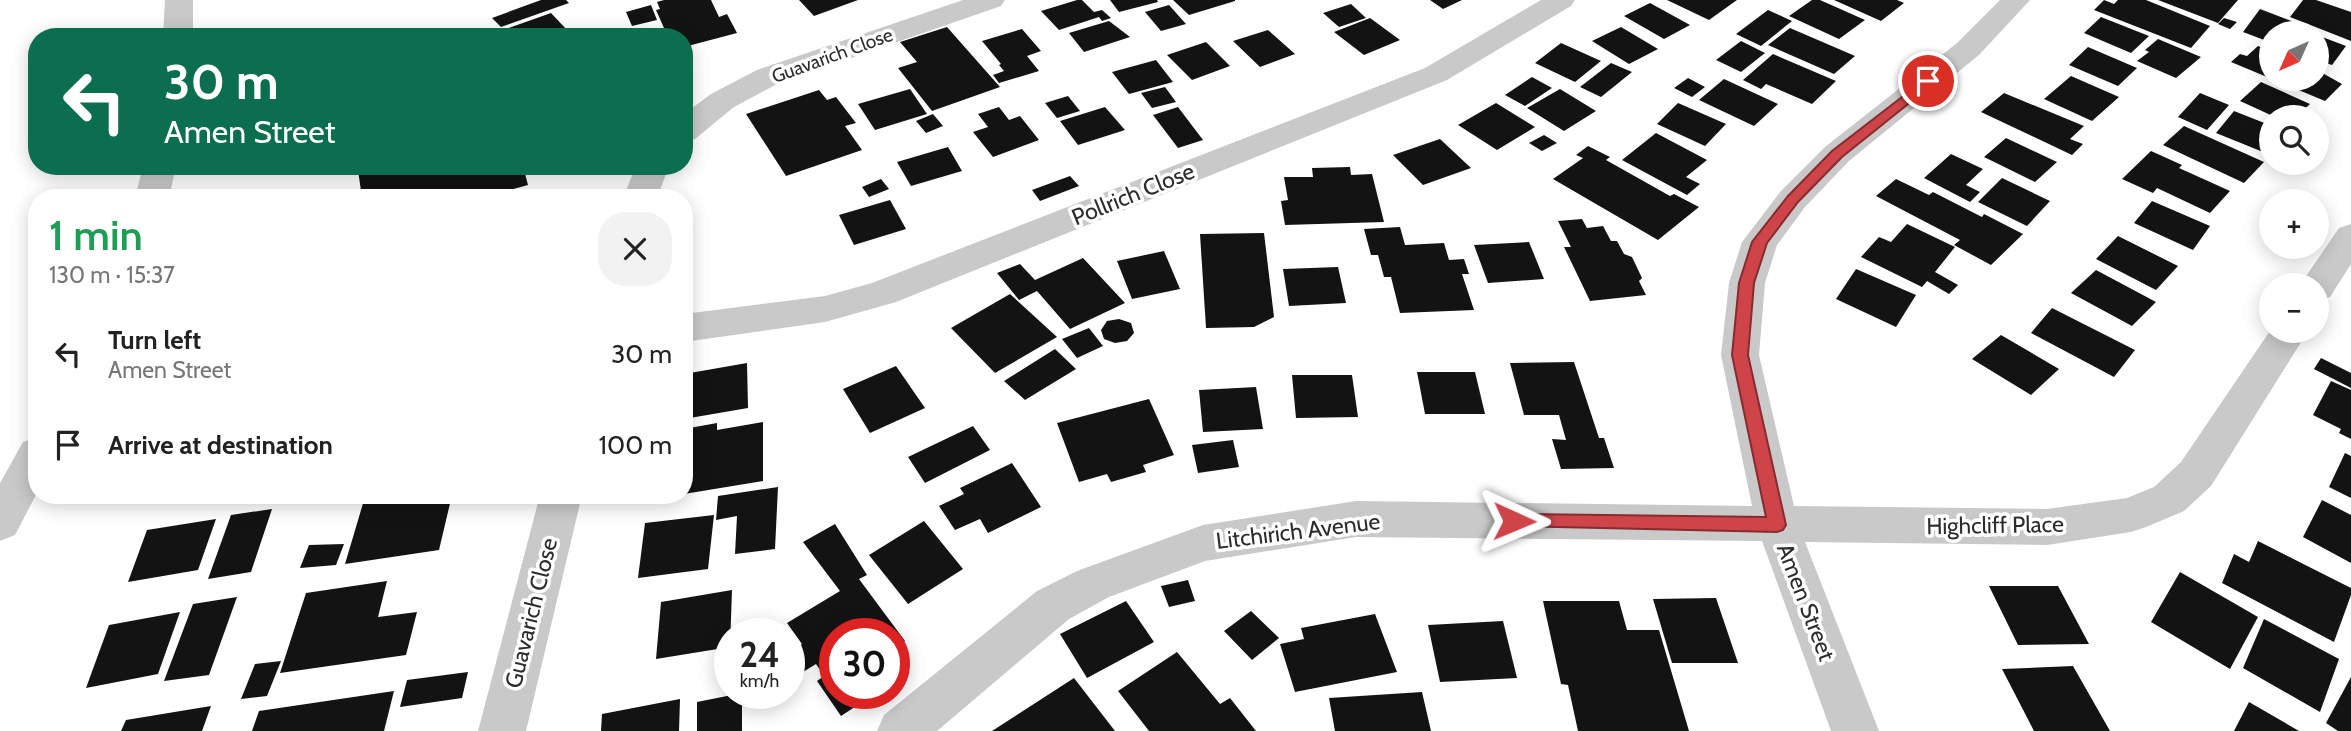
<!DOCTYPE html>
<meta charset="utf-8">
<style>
:root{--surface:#fff;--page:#f2f2f2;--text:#222;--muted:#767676}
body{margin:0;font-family:Cabin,sans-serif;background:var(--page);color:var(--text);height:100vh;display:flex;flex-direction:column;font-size:26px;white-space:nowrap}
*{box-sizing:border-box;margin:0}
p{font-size:23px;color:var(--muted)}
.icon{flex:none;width:38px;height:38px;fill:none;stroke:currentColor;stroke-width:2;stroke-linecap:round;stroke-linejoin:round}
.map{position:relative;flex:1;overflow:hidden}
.panel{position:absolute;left:28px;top:189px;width:665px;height:315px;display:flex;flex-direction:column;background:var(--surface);border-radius:28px;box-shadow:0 4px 18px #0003}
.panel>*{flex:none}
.top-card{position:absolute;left:28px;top:28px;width:665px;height:147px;border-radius:28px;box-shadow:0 4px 18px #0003;background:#0b6e4f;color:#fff;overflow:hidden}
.needle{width:46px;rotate:225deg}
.buttons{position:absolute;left:2259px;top:21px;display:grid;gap:14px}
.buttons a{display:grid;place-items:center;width:70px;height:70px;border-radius:50%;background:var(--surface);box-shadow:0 4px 18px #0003;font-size:35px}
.speed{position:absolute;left:714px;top:618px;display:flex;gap:14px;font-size:35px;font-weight:700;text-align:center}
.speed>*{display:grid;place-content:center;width:91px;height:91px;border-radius:50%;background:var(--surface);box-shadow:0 4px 18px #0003;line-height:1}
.speed small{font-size:18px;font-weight:400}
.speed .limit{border:10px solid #d22;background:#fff;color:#111}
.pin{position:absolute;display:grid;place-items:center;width:60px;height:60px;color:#fff;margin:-30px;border:4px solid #fff;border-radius:50%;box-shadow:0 2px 7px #0007}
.me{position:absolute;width:77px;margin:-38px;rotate:91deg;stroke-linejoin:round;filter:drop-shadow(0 0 5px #0008)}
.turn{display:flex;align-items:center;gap:24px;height:147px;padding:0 21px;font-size:32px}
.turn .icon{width:91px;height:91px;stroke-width:2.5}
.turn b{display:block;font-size:49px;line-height:60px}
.round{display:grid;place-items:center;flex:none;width:74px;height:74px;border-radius:28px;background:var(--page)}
.overview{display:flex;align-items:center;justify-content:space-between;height:119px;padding:0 21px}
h1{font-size:42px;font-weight:600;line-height:52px;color:#1e9e55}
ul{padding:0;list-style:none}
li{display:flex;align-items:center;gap:21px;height:91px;padding:0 21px}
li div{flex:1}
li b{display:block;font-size:26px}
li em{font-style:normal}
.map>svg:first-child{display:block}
.building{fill:#131313}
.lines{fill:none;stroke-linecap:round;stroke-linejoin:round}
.minor{fill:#c9c9c9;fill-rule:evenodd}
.tertiary{fill:#c9c9c9;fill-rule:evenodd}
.route{fill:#ce4449;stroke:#862c2f;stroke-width:2}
.labels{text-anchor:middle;stroke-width:7;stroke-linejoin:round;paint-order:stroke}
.far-street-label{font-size:19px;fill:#2c2c2c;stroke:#fff}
.street-label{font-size:23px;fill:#2c2c2c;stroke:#fff}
</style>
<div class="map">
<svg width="2351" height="731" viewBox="0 0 2351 731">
<rect width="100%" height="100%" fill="#fff"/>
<g class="building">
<polygon points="541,0 566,0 569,3 501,27 492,18"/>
<polygon points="664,0 711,0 719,17 727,14 737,33 684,47 684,37 668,37 656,10 660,9 657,2"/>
<polygon points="799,0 858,0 814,16"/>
<polygon points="1077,0 1082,0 1094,12 1102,10 1111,18 1102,21 1099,17 1059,30 1041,11"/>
<polygon points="1110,0 1157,0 1158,2 1119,12"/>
<polygon points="1173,0 1235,0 1235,1 1189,15"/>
<polygon points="1430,0 1462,0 1443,9"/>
<polygon points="1667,0 1737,0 1709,20"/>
<polygon points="1812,0 1820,0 1865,20 1839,39 1789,16"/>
<polygon points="1834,0 1897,0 1904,3 1881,21"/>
<polygon points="2104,0 2114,4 2118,0 2146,0 2210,26 2191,48 2094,10"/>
<polygon points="2158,0 2238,0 2218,23"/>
<polygon points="2303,0 2316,0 2351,12 2351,41 2290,17"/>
<polygon points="1650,3 1690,25 1664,39 1624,16"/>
<polygon points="1351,4 1366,18 1339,27 1323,13"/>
<polygon points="651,5 657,20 632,26 626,12"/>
<polygon points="1169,5 1186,24 1161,31 1145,12"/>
<polygon points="2260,9 2294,22 2285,33 2272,33 2272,43 2243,32"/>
<polygon points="1768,10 1792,21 1761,46 1736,34"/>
<polygon points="551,13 568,31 552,37 509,37 503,30"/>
<polygon points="2101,17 2149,36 2131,53 2084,33"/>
<polygon points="1370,18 1400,40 1364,55 1334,32"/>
<polygon points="2224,18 2237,22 2230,29 2218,24"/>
<polygon points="1109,21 1130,37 1084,52 1069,33"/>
<polygon points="947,27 1000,87 932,111 898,68 917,62 900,42"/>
<polygon points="1621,27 1658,49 1629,64 1592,41"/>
<polygon points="1790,28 1855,56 1834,74 1768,45"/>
<polygon points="1022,29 1041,51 1027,56 1039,71 999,83 993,75 1004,71 999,65 1001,64 982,41"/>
<polygon points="1268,30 1295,54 1260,67 1233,41"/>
<polygon points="2317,35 2346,46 2332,65 2317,60"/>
<polygon points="2158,39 2201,57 2176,78 2137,61 2149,52 2145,50"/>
<polygon points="1741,41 1765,53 1741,72 1716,60"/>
<polygon points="1206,42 1230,66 1192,80 1167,55"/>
<polygon points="1561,43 1601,61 1575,82 1535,63"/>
<polygon points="2258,46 2272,51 2272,79 2317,79 2317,70 2342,84 2325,101 2231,62 2240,54 2247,56"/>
<polygon points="2088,47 2137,68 2118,86 2069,65"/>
<polygon points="1773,54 1836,81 1812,104 1766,84 1761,89 1743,80"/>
<polygon points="1156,60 1173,82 1129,94 1112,72"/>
<polygon points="1611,63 1632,72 1601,97 1580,87"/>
<polygon points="2071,76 2119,97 2092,121 2044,99"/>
<polygon points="1532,77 1552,88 1525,106 1505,95"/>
<polygon points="1688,78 1705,87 1692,97 1674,88"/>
<polygon points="1724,79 1778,104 1754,126 1699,100"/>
<polygon points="2261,82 2310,104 2296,117 2275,117 2240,101"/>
<polygon points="1165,87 1176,102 1152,108 1141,93"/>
<polygon points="910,89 927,114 875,130 858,104"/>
<polygon points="1560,89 1596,111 1564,131 1527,108"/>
<polygon points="819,90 827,100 836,97 856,123 845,126 862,150 786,176 746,114"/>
<polygon points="2004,93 2084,126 2070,139 2083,144 2072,155 1981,112"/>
<polygon points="2200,93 2229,105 2207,130 2178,117"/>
<polygon points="1068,96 1080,111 1057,118 1045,103"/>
<polygon points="1496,103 1535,127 1497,150 1458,125"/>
<polygon points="1678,103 1726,124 1705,146 1657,124"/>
<polygon points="999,107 1009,120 1020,116 1039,140 993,157 973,132 988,127 978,114"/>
<polygon points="1105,107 1125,130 1078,145 1060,121"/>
<polygon points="1178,107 1203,140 1178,148 1153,115"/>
<polygon points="2234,111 2272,126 2272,149 2268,154 2216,133"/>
<polygon points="933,114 943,126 926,133 916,121"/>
<polygon points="2184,126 2264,162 2244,183 2163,145"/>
<polygon points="1656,133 1707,160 1686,177 1700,184 1687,195 1622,160"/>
<polygon points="1544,135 1557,143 1542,151 1529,143"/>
<polygon points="2006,138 2057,162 2035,182 1984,157"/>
<polygon points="1440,139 1471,168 1423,185 1393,155"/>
<polygon points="1588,146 1610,157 1606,160 1670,196 1674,194 1699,207 1658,240 1553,179 1583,158 1576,155"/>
<polygon points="948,147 962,171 911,186 897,162"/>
<polygon points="2151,151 2182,165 2179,168 2230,191 2210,213 2157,188 2153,193 2122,179"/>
<polygon points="1951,154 1983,169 1966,185 1980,192 1970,202 1924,178"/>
<polygon points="371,166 523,166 528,185 481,198 362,198 358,170"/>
<polygon points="1350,167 1351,175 1372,174 1384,222 1285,225 1281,201 1288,200 1284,177 1313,177 1312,168"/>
<polygon points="1070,176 1079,186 1040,201 1032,190"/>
<polygon points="2002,178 2050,201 2027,226 1978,202"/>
<polygon points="881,179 889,189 869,197 862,187"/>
<polygon points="1896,179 1929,195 1933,192 1982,217 1984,214 2023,234 1991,265 1954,245 1960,240 1876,196"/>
<polygon points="319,190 319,198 291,198 291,197"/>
<polygon points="890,200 906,229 854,245 839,215"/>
<polygon points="2152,201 2210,226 2193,250 2134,223"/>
<polygon points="1582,219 1587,228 1603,226 1611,241 1617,241 1624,254 1632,257 1642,278 1639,281 1646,295 1590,301 1564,247 1571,247 1558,221"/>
<polygon points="1907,224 1955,247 1935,272 1958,285 1949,294 1927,281 1922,287 1861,257 1879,237 1891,242"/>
<polygon points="1400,227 1405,245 1444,243 1449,260 1464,259 1469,274 1462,274 1474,310 1400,313 1391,277 1384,277 1378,255 1371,255 1364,229"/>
<polygon points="1264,233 1274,317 1254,327 1206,328 1200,234"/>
<polygon points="2118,236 2178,266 2156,290 2096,259"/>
<polygon points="1529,242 1544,279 1488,283 1474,245"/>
<polygon points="1164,251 1180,289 1132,299 1117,261"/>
<polygon points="1083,258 1125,303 1070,329 1037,291 1019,300 997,273 1020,264 1035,280"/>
<polygon points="1338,267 1346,303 1289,306 1283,269"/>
<polygon points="1856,269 1916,295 1896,327 1836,299"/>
<polygon points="2096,270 2156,302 2132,326 2071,293"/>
<polygon points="1010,294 1057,337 995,373 951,328"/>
<polygon points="2052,308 2135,350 2114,377 2031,333"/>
<polygon points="1119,319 1131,323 1134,333 1127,341 1115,343 1104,339 1101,330 1107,321"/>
<polygon points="1089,328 1103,346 1077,358 1062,339"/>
<polygon points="2001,335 2059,369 2031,395 1972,359"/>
<polygon points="1055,349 1076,369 1025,400 1004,381"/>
<polygon points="2321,358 2351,373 2351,388 2314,369"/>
<polygon points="1574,362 1599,438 1604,438 1614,468 1561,469 1552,439 1566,440 1559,415 1524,415 1510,363"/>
<polygon points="747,363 748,408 684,419 684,374"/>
<polygon points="896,366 925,408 870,433 843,389"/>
<polygon points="1417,372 1475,372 1485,414 1425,414"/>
<polygon points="1292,375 1352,375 1358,417 1296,418"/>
<polygon points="2331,381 2351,390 2351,439 2339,433 2341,429 2313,415"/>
<polygon points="1256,387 1263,429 1203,432 1199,390"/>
<polygon points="1149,399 1174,455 1143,465 1146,472 1111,482 1107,474 1079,482 1057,423"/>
<polygon points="763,422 763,481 684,494 684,429 717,423 717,430"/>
<polygon points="973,426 990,450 925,483 908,457"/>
<polygon points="1233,440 1239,467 1198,473 1192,445"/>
<polygon points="2345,453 2351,456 2351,498 2329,487"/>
<polygon points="1012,463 1041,507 988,533 980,519 955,530 939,506 964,494 960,488"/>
<polygon points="778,487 775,549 735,554 737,516 716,520 718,496"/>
<polygon points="399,495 452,495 439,550 345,564 364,500"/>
<polygon points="635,495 669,495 669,497 634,502"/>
<polygon points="2322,500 2351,515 2351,563 2303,537"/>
<polygon points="272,509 251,572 208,579 231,515"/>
<polygon points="714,515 708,569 638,578 645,523"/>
<polygon points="216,519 198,570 128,582 147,530"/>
<polygon points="924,521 963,569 908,604 869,555"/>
<polygon points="835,524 867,575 859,579 905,641 894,648 894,634 835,634 835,693 876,693 841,716 817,681 824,676 816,664 795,677 789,669 789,653 802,644 787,623 840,591 803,542"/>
<polygon points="2258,541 2351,588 2351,595 2334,642 2222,583 2234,554 2249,562"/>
<polygon points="344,544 336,565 300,568 309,545"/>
<polygon points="2180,572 2258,617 2230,669 2151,622"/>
<polygon points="1188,580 1195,601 1169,607 1161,586"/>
<polygon points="387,581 378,617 417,612 406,655 280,673 306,593"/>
<polygon points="1989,586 2058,586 2089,644 2018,645"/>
<polygon points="732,590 730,647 656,659 661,602"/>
<polygon points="237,597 209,675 164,681 193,604"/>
<polygon points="1716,598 1738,663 1672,663 1653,599"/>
<polygon points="1126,601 1154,642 1087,678 1060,634"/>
<polygon points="1543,601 1619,601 1627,630 1659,630 1689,731 1578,731 1568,685 1561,684"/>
<polygon points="1251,611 1279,638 1252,660 1224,631"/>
<polygon points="180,612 158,674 86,688 109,625"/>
<polygon points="1375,614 1397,672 1295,692 1280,644 1304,639 1301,628"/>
<polygon points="2264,619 2339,659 2320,712 2243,668"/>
<polygon points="1503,621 1517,678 1440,682 1428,625"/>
<polygon points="1177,652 1220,704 1230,698 1256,731 1149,731 1118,691"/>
<polygon points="281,661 267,696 241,699 255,664"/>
<polygon points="2073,666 2110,731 2034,731 2002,669"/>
<polygon points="468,672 462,698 400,707 407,680"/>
<polygon points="2351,677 2351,731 2338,731 2326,723"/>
<polygon points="1074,678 1115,731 992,731"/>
<polygon points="394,691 384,731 252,731 259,711"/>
<polygon points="1422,692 1431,731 1335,731 1329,698"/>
<polygon points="742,693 742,731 697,731 697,702"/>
<polygon points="680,699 679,731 601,731 602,714"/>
<polygon points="2249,702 2299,731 2234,731"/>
<polygon points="211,706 202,731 121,731 126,720"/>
</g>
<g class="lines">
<g class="minor">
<polygon points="963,0 1005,0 1001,6 779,83 734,107 695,139 684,142 684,114 711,94 757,70"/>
<polygon points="1541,0 1575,0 1571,6 1447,80 896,302 825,322 684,342 684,314 825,296 872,283 1425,68"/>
<polygon points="2000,0 2030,0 1979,55 1849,161 1805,207 1777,245 1765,283 1759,355 1794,506 2047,509 2127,498 2154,487 2181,462 2272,328 2272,331 2308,331 2211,486 2184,511 2146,527 2131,532 2047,545 1805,542 1879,731 1831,731 1762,541 1356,537 1205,561 1109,597 1069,619 937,731 877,731 884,715 1037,591 1077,571 1203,525 1356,501 1752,506 1721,355 1729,283 1742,242 1781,191 1825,147 1957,43"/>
<polygon points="636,166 669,166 657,198 623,198"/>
<polygon points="2351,224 2351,264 2330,297 2317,301 2317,285 2300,285 2339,228"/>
<polygon points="540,495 582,495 526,731 478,731"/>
</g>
<g class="tertiary">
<polygon points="165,0 193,0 193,37 163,37"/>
<polygon points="143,166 176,166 169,198 135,198"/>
<polygon points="37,437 37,493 15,535 0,541 0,483 23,442"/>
</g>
</g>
<polygon class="route" points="1928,77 1935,81 1933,84 1842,157 1798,202 1767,243 1754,283 1748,355 1786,525 1783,530 1777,532 1508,526 1505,521 1508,516 1514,514 1766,517 1732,355 1739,283 1752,242 1788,196 1832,151"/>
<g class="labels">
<g class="far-street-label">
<text transform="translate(832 55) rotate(-20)" y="7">Guavarich Close</text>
</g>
<g class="street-label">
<text transform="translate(1133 194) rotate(-22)" y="8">Pollrich Close</text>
<text transform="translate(1995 525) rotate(-1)" y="8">Highcliff Place</text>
<text transform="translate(1298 531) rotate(-7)" y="8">Litchirich Avenue</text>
<text transform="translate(1806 602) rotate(69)" y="8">Amen Street</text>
<text transform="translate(531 613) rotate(-76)" y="8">Guavarich Close</text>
</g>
</g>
</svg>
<div class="buttons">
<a><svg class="needle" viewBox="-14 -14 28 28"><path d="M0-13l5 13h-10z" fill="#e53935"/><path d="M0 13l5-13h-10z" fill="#767676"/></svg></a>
<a><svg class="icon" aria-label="search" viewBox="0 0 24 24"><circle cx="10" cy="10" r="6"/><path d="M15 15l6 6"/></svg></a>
<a>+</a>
<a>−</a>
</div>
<div class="speed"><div>24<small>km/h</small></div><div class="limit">30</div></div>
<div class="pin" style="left:1928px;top:81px;background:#d93025"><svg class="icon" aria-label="arrive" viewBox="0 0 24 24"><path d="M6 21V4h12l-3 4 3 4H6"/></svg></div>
<svg class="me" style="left:1514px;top:521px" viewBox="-20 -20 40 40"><path d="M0-17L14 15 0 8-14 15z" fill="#ce4449" stroke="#fff" stroke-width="4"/></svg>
<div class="top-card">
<div class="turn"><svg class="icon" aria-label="left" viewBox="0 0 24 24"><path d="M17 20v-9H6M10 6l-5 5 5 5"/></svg><div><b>30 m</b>Amen Street</div></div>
</div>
<section class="panel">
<div class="overview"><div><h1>1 min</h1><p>130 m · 15:37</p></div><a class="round"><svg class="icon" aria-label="close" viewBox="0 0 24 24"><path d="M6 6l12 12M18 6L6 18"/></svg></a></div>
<ul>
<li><svg class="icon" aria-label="left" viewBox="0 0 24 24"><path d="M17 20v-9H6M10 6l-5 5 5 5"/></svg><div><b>Turn left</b><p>Amen Street</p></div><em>30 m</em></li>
<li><svg class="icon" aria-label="arrive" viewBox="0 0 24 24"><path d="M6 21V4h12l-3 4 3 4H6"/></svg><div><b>Arrive at destination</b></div><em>100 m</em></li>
</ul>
</section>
</div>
